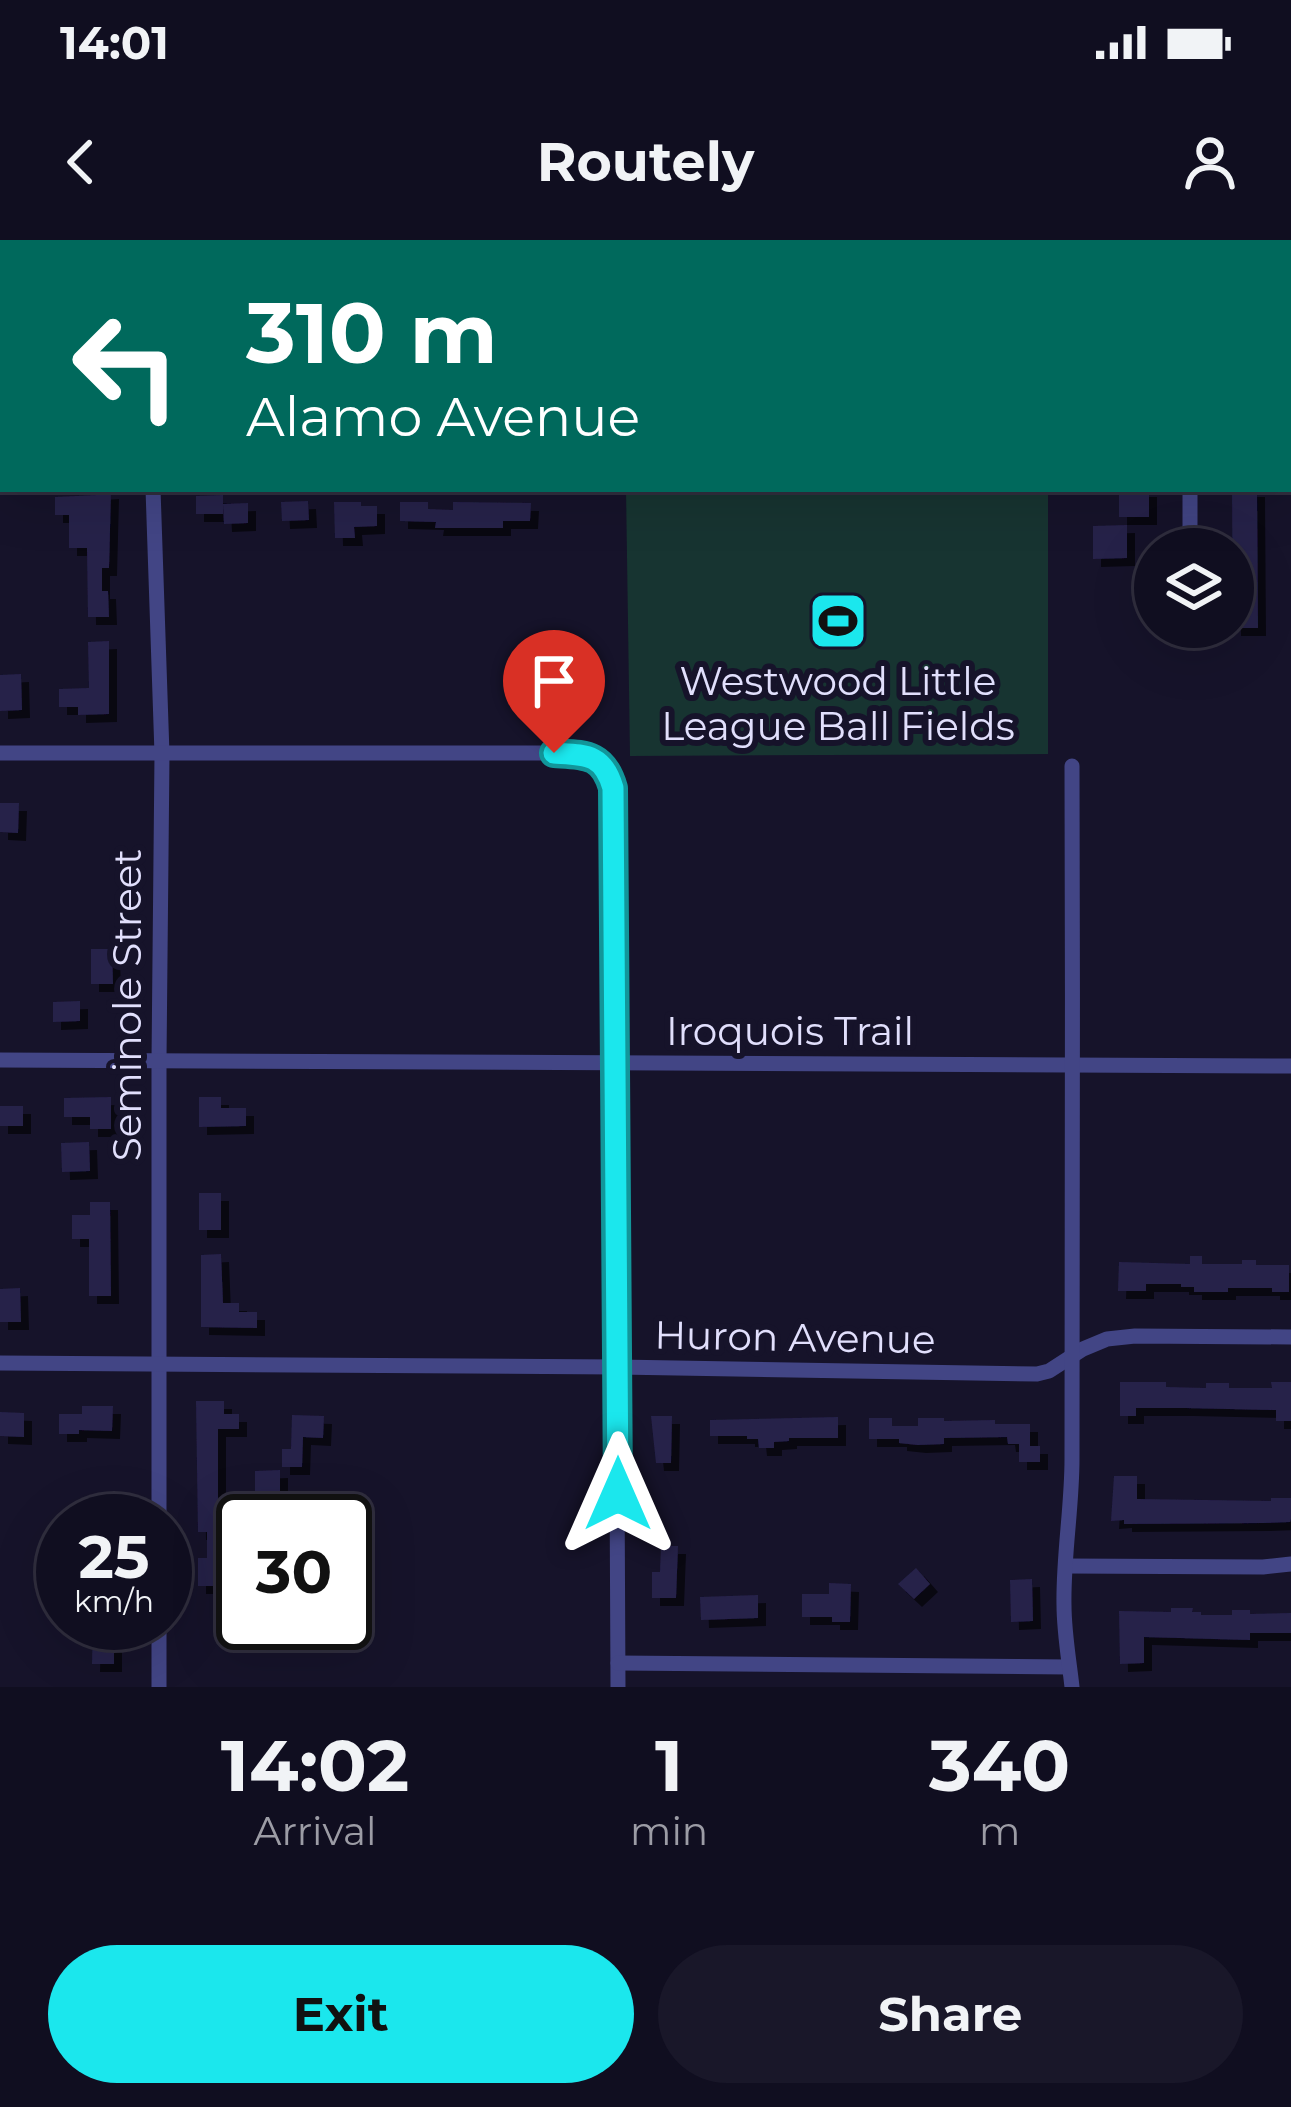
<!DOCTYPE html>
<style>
:root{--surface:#100e20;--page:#191729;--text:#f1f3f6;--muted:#9c9ca5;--line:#302e3e;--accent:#1be7ed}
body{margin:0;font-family:Montserrat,sans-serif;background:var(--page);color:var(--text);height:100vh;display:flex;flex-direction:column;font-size:45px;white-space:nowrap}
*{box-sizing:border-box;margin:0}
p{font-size:39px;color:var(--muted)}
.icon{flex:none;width:66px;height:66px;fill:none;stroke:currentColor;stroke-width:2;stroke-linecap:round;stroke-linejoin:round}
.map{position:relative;height:1447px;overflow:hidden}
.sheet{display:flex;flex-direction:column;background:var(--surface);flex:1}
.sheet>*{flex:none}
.banner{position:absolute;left:0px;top:0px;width:1293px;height:252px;box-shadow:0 12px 48px #0002,0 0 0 3px var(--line);background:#00695c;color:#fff;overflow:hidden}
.buttons{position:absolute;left:1134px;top:288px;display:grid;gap:24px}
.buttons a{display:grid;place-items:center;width:120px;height:120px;border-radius:50%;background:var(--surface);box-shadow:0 12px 48px #0002,0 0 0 3px var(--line);font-size:60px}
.speed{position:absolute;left:36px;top:1254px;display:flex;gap:24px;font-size:60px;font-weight:700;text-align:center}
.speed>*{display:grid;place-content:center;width:156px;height:156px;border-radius:50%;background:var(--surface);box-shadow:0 12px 48px #0002,0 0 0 3px var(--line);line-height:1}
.speed small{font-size:30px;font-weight:400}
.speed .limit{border:6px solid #111;border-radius:18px;background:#fff;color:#111}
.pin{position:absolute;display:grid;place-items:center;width:102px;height:102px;color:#fff;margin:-123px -51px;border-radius:50% 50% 50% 0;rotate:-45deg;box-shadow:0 0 12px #0007}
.pin .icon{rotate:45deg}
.me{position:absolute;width:132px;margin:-66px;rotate:0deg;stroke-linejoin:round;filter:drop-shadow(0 0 9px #0008)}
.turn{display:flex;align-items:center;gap:42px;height:252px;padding:0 48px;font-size:54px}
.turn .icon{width:156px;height:156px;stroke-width:2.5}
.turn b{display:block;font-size:84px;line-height:102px}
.eta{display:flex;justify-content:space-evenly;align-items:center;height:204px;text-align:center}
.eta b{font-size:72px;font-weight:700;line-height:84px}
.primary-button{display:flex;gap:24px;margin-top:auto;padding:24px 48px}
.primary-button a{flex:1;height:138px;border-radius:72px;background:var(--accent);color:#111;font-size:48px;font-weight:700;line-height:138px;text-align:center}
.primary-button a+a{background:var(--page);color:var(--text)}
.status{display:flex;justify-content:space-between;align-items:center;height:84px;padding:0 60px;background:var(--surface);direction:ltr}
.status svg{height:33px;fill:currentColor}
header{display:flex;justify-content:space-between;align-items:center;height:156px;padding:0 48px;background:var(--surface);font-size:54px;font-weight:700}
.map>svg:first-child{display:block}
.grass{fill:#173431}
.building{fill:#26214a;filter:url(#shadow)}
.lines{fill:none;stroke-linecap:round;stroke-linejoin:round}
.minor{stroke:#424585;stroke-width:15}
.route-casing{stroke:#12969a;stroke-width:30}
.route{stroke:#1be7ed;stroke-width:21}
.labels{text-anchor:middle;stroke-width:12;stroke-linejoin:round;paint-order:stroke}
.poi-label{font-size:39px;fill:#e1dffc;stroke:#16132a}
.street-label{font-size:39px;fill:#e1dffc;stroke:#16132a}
</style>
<div class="status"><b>14:01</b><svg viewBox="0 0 49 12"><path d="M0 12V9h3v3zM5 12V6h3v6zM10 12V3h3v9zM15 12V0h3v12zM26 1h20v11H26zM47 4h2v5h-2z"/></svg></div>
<header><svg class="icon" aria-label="back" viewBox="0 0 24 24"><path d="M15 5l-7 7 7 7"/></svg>Routely<svg class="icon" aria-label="person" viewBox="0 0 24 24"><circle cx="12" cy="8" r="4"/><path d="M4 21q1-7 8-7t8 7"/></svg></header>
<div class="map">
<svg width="1291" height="1447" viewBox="0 0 1291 1447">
<defs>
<filter id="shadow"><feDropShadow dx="8" dy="8" stdDeviation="0" flood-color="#0009"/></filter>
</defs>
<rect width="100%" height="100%" fill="#16132a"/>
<g class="grass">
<rect x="623" y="0" width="425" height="3"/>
<polygon points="626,249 1048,249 1048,514 630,516"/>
</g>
<g class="building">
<rect x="1119" y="249" width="30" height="28"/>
<polygon points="1232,249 1257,249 1258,388 1233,388"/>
<polygon points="111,251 109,328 102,328 102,351 108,351 109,377 88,377 87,308 69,308 69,275 55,275 55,257 97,255 97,252"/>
<polygon points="223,255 223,274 196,274 196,256"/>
<polygon points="308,261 309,280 282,281 281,262"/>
<polygon points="334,262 361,262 361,266 377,266 377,286 354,287 355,298 335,298"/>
<polygon points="400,262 428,262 428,269 453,270 453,262 531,263 530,281 503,281 503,288 435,288 436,282 400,281"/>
<polygon points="248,263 248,283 224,284 223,264"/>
<polygon points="1127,285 1127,318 1093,319 1093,286"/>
<polygon points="109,401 109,474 78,475 78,467 59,467 59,449 89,448 88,402"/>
<polygon points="21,434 22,470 0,471 0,435"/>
<polygon points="0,563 19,563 18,593 0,592"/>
<polygon points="91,709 112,709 113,744 91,744"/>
<polygon points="80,761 80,781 53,782 53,762"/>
<polygon points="111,857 111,889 90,889 90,877 64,877 64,858"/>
<polygon points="199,857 221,857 221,868 246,868 246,886 199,887"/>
<rect x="0" y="866" width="23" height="20"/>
<polygon points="89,902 90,931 62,932 61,903"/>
<rect x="199" y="953" width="22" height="37"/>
<polygon points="90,962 110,962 111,1056 89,1056 89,999 72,999 72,975 90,975"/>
<polygon points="221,1014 223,1063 239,1063 239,1072 257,1072 257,1088 201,1087 201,1015"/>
<polygon points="1190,1016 1202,1016 1202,1024 1242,1024 1242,1020 1256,1020 1256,1025 1289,1025 1289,1052 1272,1052 1272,1048 1228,1048 1228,1052 1194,1052 1194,1047 1181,1047 1181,1044 1146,1044 1146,1051 1118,1051 1119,1022 1190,1024"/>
<polygon points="20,1048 21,1082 0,1082 0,1049"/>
<polygon points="1120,1142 1166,1142 1166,1147 1206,1148 1206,1143 1229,1143 1229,1148 1272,1148 1271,1142 1291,1142 1291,1181 1276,1181 1276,1170 1185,1168 1136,1168 1136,1176 1120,1176"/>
<polygon points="196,1161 224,1161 224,1174 239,1174 239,1189 218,1189 218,1279 230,1280 229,1291 223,1291 223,1304 220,1304 220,1346 198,1346 198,1318 207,1318 207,1292 198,1292"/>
<polygon points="82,1166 113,1166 112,1191 79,1190 79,1194 59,1194 59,1174 82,1174"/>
<polygon points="0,1172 24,1173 24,1197 0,1196"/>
<polygon points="292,1175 324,1176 323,1198 303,1197 302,1227 282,1227 282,1209 291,1209"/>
<polygon points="651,1176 672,1176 671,1223 656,1223"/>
<polygon points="838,1177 838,1198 789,1198 789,1201 774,1202 774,1208 759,1208 758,1199 747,1199 747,1196 710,1196 710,1180"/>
<polygon points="869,1178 892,1178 892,1186 918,1186 918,1178 944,1178 944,1181 995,1180 995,1184 1030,1184 1030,1206 1040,1206 1040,1222 1019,1222 1019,1204 1008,1204 1007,1197 944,1198 944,1204 918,1205 899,1203 899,1199 869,1199"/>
<polygon points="280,1230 280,1253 255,1253 255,1231"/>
<polygon points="1114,1236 1137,1236 1137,1259 1271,1261 1271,1258 1291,1258 1291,1279 1290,1282 1262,1283 1124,1284 1124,1280 1111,1281"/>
<polygon points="661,1306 678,1306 676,1358 652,1358 652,1332 660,1332"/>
<polygon points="916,1328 930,1344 914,1359 898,1344"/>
<polygon points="1032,1339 1033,1381 1011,1382 1010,1340"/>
<polygon points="829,1343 851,1344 850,1382 832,1382 832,1377 802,1377 802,1354 829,1354"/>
<polygon points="758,1355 758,1378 701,1380 700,1357"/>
<polygon points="1171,1368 1193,1368 1192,1372 1201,1372 1201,1375 1232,1375 1232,1370 1250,1370 1250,1374 1291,1373 1291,1393 1250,1393 1250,1400 1144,1397 1144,1423 1120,1424 1119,1371 1171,1372"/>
<polygon points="93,1383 109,1383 109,1390 114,1390 114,1424 92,1424"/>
</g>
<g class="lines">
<g class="minor">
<polyline points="150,0 150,3"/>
<polyline points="1190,0 1190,3"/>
<polyline points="0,208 3,208"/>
<polyline points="153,249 162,514 159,820 159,1281"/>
<polyline points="1184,309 1190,296 1190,249"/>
<path d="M0 513H553C566 514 582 512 593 518 621 532 614 576 614 601L618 1447"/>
<polyline points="0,820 1291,826"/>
<polyline points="0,1123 618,1127 1037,1134 1049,1131 1083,1109 1107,1099 1135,1096 1291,1097"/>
<polyline points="1067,1326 1263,1327 1291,1324"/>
<polyline points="618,1423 1069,1427"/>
<polyline points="159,1447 159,1383"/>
<path d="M1072 1447C1069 1420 1064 1392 1064 1365 1063 1317 1072 1268 1072 1219 1072 988 1073 757 1072 526"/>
</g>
</g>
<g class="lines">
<defs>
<path id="route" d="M554 513C585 515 603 513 613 548L618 1254"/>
</defs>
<use href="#route" class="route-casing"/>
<use href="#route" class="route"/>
</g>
<defs>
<symbol id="stadium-square" viewBox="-11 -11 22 22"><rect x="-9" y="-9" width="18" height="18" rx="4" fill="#1be7ed" stroke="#16132a"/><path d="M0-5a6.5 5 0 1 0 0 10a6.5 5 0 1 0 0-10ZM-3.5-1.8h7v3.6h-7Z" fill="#111"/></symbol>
</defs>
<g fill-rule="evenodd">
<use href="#stadium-square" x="805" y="348" width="66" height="66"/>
</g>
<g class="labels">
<g class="poi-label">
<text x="838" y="455">Westwood Little<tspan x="838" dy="45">League Ball Fields</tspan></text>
</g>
<g class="street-label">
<text transform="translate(127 765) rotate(-90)" y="14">Seminole Street</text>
<text x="790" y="805">Iroquois Trail</text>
<text transform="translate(795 1097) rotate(1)" y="14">Huron Avenue</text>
</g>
</g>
</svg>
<div class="buttons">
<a><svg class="icon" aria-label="layers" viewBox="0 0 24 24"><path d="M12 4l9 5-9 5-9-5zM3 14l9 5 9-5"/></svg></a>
</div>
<div class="speed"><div>25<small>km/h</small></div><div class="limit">30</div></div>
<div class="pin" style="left:554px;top:513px;background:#d93025"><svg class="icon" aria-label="arrive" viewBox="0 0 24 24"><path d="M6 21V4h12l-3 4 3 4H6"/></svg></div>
<svg class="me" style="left:618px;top:1254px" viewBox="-20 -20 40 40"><path d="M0-17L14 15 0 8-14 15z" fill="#1be7ed" stroke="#fff" stroke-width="4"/></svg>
<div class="banner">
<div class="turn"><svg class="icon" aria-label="left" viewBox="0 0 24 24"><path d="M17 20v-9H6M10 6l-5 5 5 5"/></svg><div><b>310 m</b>Alamo Avenue</div></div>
</div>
</div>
<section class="sheet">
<div class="eta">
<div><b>14:02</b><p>Arrival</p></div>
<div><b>1</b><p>min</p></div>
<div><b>340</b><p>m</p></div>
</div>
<div class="primary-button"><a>Exit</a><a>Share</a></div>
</section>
